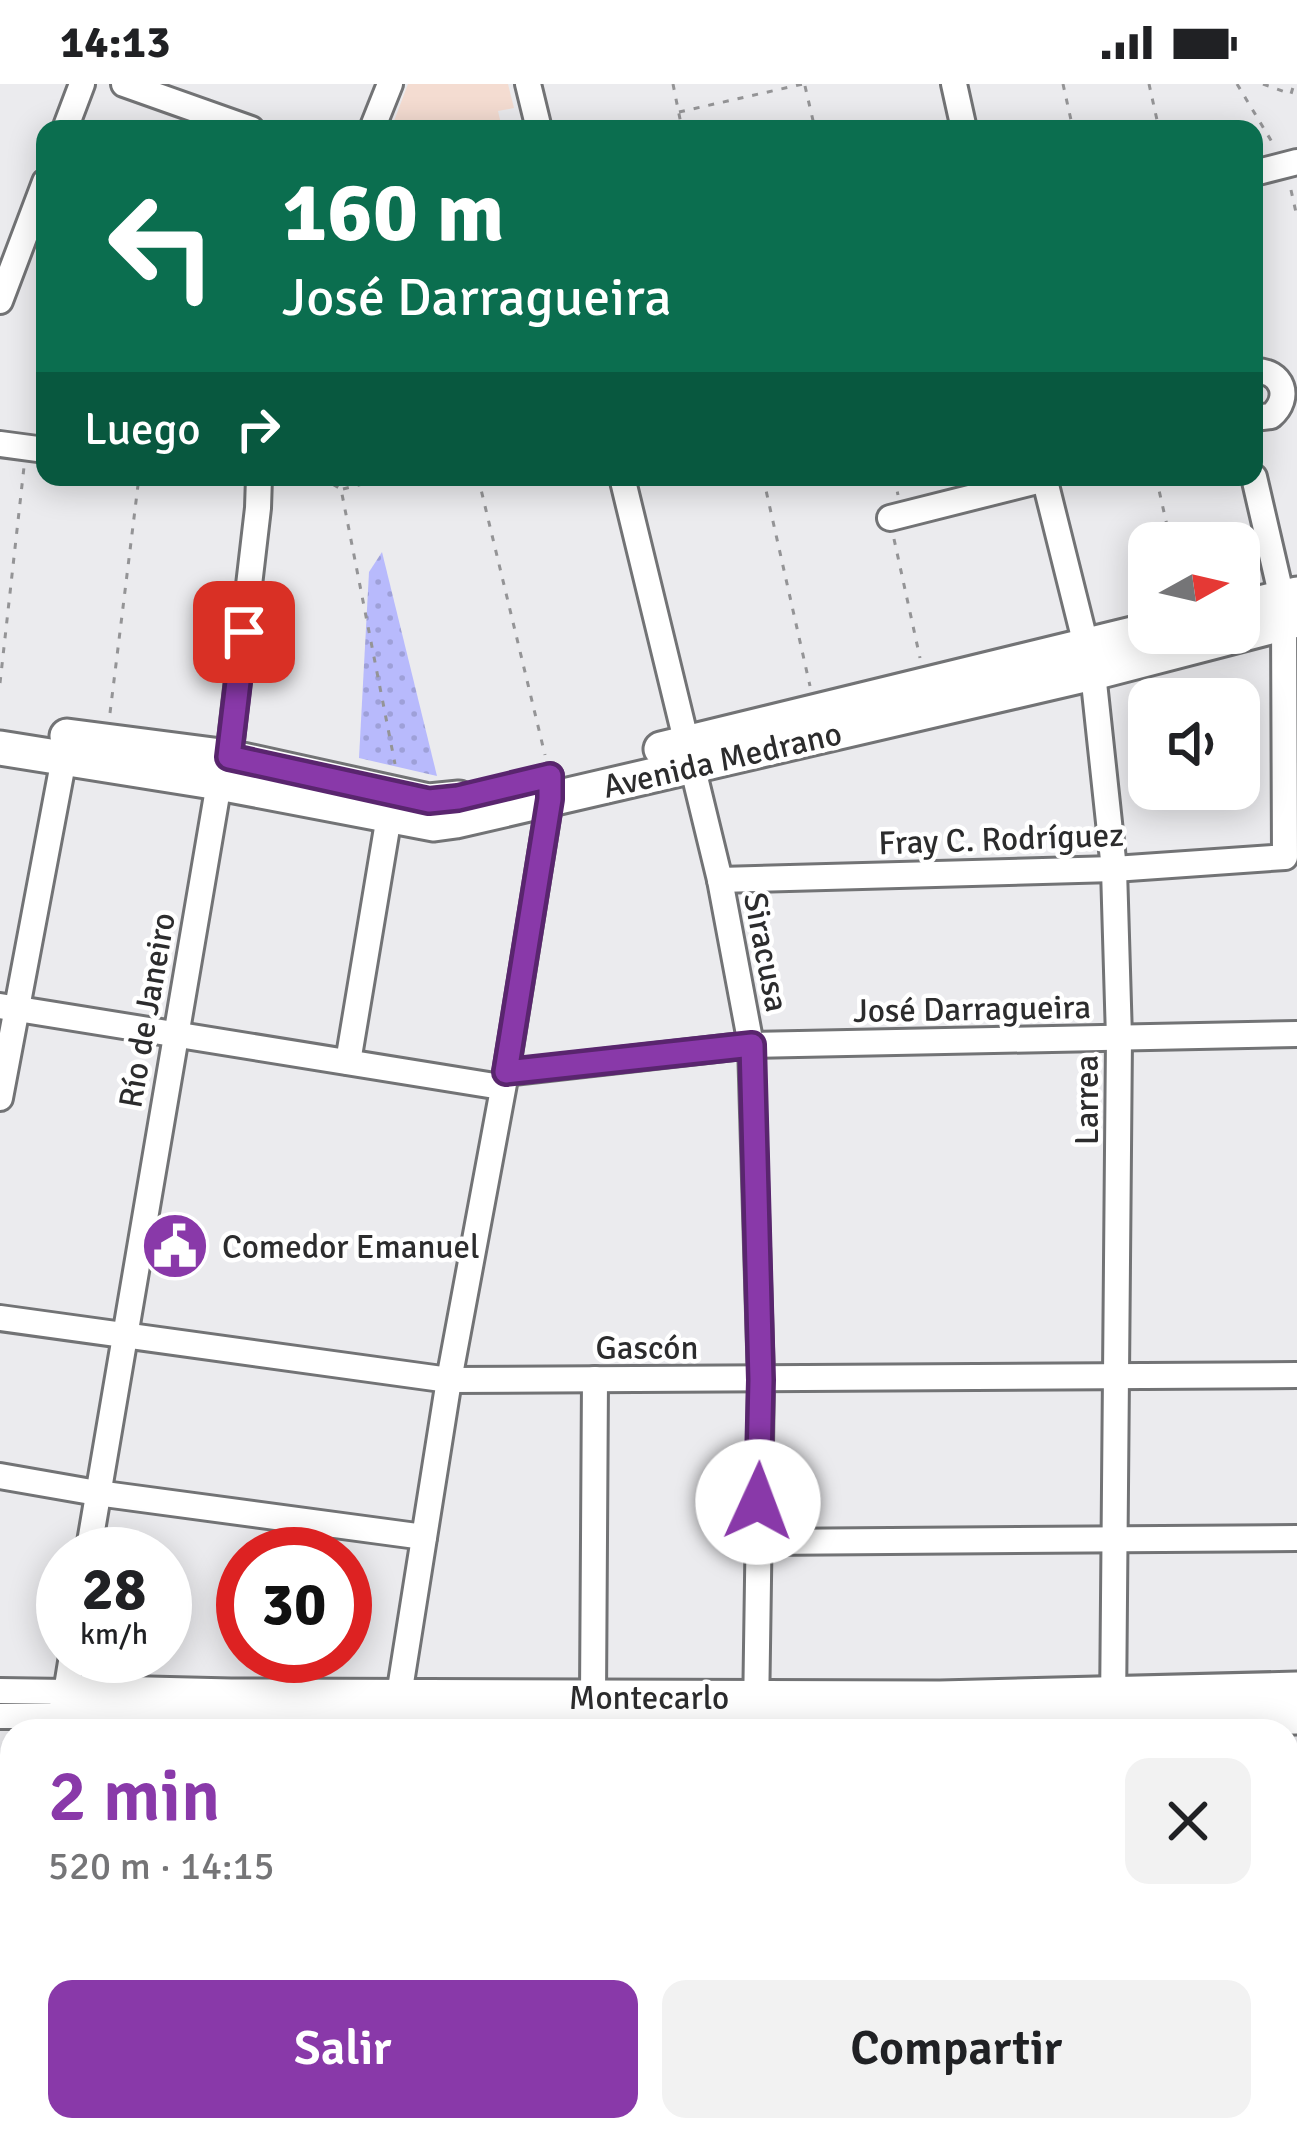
<!DOCTYPE html>
<html lang="es">
<meta charset="utf-8">
<style>
:root{--surface:#fff;--page:#f2f2f2;--text:#202124;--muted:#757577;--accent:#8939a9}
body{margin:0;font-family:Signika,sans-serif;background:var(--page);color:var(--text);height:100vh;display:flex;flex-direction:column;font-size:45px;white-space:nowrap}
*{box-sizing:border-box;margin:0}
p{font-size:39px;color:var(--muted)}
.icon{flex:none;width:66px;height:66px;fill:none;stroke:currentColor;stroke-width:2;stroke-linecap:round;stroke-linejoin:round}
.map{position:relative;flex:1;overflow:hidden}
.drawer{position:absolute;left:0px;top:1635px;width:1299px;height:423px;display:flex;flex-direction:column;background:var(--surface);border-radius:36px 36px 0 0;box-shadow:0 6px 30px #0003}
.drawer>*{flex:none}
.hud{position:absolute;left:36px;top:36px;width:1227px;height:366px;border-radius:24px;box-shadow:0 6px 30px #0003;background:#0b6e4f;color:#fff;overflow:hidden}
.needle{width:78px;rotate:82deg}
.tools{position:absolute;left:1128px;top:438px;display:grid;gap:24px}
.tools a{display:grid;place-items:center;width:132px;height:132px;border-radius:24px;background:var(--surface);box-shadow:0 6px 30px #0003;font-size:60px}
.speed{position:absolute;left:36px;top:1443px;display:flex;gap:24px;font-size:60px;font-weight:700;text-align:center}
.speed>*{display:grid;place-content:center;width:156px;height:156px;border-radius:50%;background:var(--surface);box-shadow:0 6px 30px #0003;line-height:1}
.speed small{font-size:30px;font-weight:400}
.speed .limit{border:18px solid #d22;background:#fff;color:#111}
.pin{position:absolute;display:grid;place-items:center;width:102px;height:102px;color:#fff;margin:-51px;border-radius:24px;box-shadow:0 6px 18px #0006}
.me{position:absolute;width:132px;margin:-66px;rotate:2deg;stroke-linejoin:round;filter:drop-shadow(0 0 9px #0008)}
.turn{display:flex;align-items:center;gap:42px;height:252px;padding:0 48px;font-size:54px}
.turn .icon{width:156px;height:156px;stroke-width:2.5}
.turn b{display:block;font-size:84px;line-height:102px}
.then{display:flex;align-items:center;height:114px;padding:0 48px;background:#0003;gap:24px;font-size:45px}
.round{display:grid;place-items:center;flex:none;width:126px;height:126px;border-radius:24px;background:var(--page)}
.overview{display:flex;align-items:center;justify-content:space-between;height:204px;padding:0 48px}
h1{font-size:72px;font-weight:600;line-height:90px;color:var(--accent)}
.cta{display:flex;gap:24px;margin-top:auto;padding:24px 48px}
.cta a{flex:1;height:138px;border-radius:24px;background:var(--accent);color:#fff;font-size:48px;font-weight:600;line-height:138px;text-align:center}
.cta a+a{background:var(--page);color:var(--text)}
.status{display:flex;justify-content:space-between;align-items:center;height:84px;padding:0 60px;background:var(--surface);direction:ltr}
.status svg{height:33px;fill:currentColor}
.map>svg:first-child{display:block}
.education{fill:#f4dcd1}
.park{fill:url(#park-dots)}
.lines{fill:none;stroke-linecap:round;stroke-linejoin:round}
.minor-casing{stroke:#727375;stroke-width:30}
.major-casing{stroke:#727375;stroke-width:39}
.path{stroke:#949496;stroke-width:3;stroke-dasharray:6 9;stroke-linecap:butt}
.minor{stroke:#fff;stroke-width:24}
.major{stroke:#fff;stroke-width:33}
.route-casing{stroke:#59256e;stroke-width:30}
.route{stroke:#8939a9;stroke-width:21}
.labels{text-anchor:middle;stroke-width:9;stroke-linejoin:round;paint-order:stroke}
.street-label{font-size:33px;fill:#2c2c2d;stroke:#fff}
.poi-label{font-size:33px;fill:#2c2c2d;stroke:#fff;text-anchor:start}
</style>
<div class="status"><b>14:13</b><svg viewBox="0 0 49 12"><path d="M0 12V9h3v3zM5 12V6h3v6zM10 12V3h3v9zM15 12V0h3v12zM26 1h20v11H26zM47 4h2v5h-2z"/></svg></div>
<div class="map">
<svg width="1297" height="2057" viewBox="0 0 1297 2057">
<defs>
<pattern id="park-dots" width="8" height="8" patternUnits="userSpaceOnUse" patternTransform="scale(3)"><rect width="8" height="8" fill="#b8bafc"/><path d="M2 2h.1M6 6h.1" fill="none" stroke="#9ea0d8" stroke-width="1.8" stroke-linecap="round"/></pattern>
</defs>
<rect width="100%" height="100%" fill="#ebebee"/>
<polygon class="education" points="408,0 508,0 514,24 498,27 502,45 391,45"/>
<polygon class="park" points="382,468 437,692 359,674 369,488"/>
<g class="lines">
<defs>
<g id="minor">
<polyline points="124,0 251,45"/>
<polyline points="528,0 539,45"/>
<polyline points="954,0 964,45"/>
<polyline points="65,45 82,0"/>
<polyline points="372,45 390,0"/>
<polyline points="1254,89 1297,78"/>
<polyline points="0,217 45,98"/>
<path d="M1254 287C1283 286 1292 314 1271 332L1254 334"/>
<polyline points="0,360 45,366"/>
<polyline points="622,393 720,796 751,961 761,1296 756,1630"/>
<polyline points="1044,393 1093,589 1114,785 1119,954 1113,1627"/>
<polyline points="1254,393 1282,514"/>
<polyline points="890,434 1045,395"/>
<polyline points="720,796 1114,785 1285,773 1284,539"/>
<polyline points="0,922 501,1003"/>
<polyline points="348,978 389,732"/>
<polyline points="506,989 751,961 1297,950"/>
<polyline points="0,1014 64,674"/>
<polyline points="0,1234 449,1296 1297,1291"/>
<polyline points="0,1392 97,1409 424,1453"/>
<polyline points="757,1458 1297,1454"/>
<polyline points="88,1470 219,699 229,673 258,424 259,393"/>
<polyline points="0,1607 67,1608"/>
<polyline points="593,1613 595,1295"/>
<polyline points="64,1621 72,1572"/>
<polyline points="397,1624 449,1296 506,989 550,715 550,692"/>
<polyline points="0,1632 61,1632"/>
<polyline points="0,1913 12,1858"/>
<polyline points="0,2015 12,2017"/>
<polyline points="1287,2039 1297,2039"/>
<polyline points="227,2046 308,2053 390,2049 605,2052 755,2046"/>
<polyline points="806,2046 806,2057"/>
<polyline points="1011,2046 1011,2057"/>
<polyline points="1222,2046 1222,2057"/>
<polyline points="150,2057 152,2046"/>
</g>
<g id="major">
<polyline points="1239,524 1297,510"/>
<polyline points="67,652 229,673 429,717 459,714"/>
<polyline points="0,664 219,699 434,740 456,737 1093,589 1297,536"/>
<polyline points="661,665 1149,546"/>
<polyline points="67,1608 231,1612 940,1614 1297,1605"/>
<polyline points="61,1632 756,1641 1297,1633"/>
</g>
</defs>
<use href="#minor" class="minor-casing"/>
<use href="#major" class="major-casing"/>
<g class="path">
<polyline points="673,0 682,45"/>
<polyline points="1063,0 1073,45"/>
<polyline points="1149,0 1159,45"/>
<polyline points="1237,0 1275,63"/>
<polyline points="1263,0 1291,10 1294,0"/>
<polyline points="805,2 815,45"/>
<polyline points="679,28 803,0"/>
<polyline points="1291,106 1297,133"/>
<polyline points="320,393 341,405 395,680"/>
<polyline points="478,393 545,671"/>
<polyline points="763,393 810,602"/>
<polyline points="894,393 898,411"/>
<polyline points="1156,393 1171,459"/>
<polyline points="343,405 389,393"/>
<polyline points="894,455 920,574"/>
<polyline points="0,599 24,383"/>
<polyline points="110,629 139,393"/>
</g>
<use href="#minor" class="minor"/>
<use href="#major" class="major"/>
</g>
<g class="lines">
<defs>
<polyline id="route" points="244,548 229,673 429,717 458,714 550,692 550,715 506,988 752,961 761,1296 758,1418"/>
</defs>
<use href="#route" class="route-casing"/>
<use href="#route" class="route"/>
</g>
<defs>
<symbol id="civic-disc" viewBox="-11 -11 22 22"><circle r="9.5" fill="#8939a9" stroke="#fff"/><path d="M-.6-6.5H3V-4.5H.6V-3L4-1V1h2V6H-6V1h2V-1L-.6-3ZM-1.2 2.5V6h2.4V2.5Z" fill="#fff"/></symbol>
</defs>
<g fill-rule="evenodd">
<use href="#civic-disc" x="137" y="1124" width="76" height="76"/>
</g>
<g class="labels">
<g class="street-label">
<text transform="translate(722 675) rotate(-13)" y="12">Avenida Medrano</text>
<text transform="translate(1001 754) rotate(-2)" y="12">Fray C. Rodríguez</text>
<text transform="translate(767 868) rotate(79)" y="12">Siracusa</text>
<text transform="translate(972 924) rotate(-1)" y="12">José Darragueira</text>
<text transform="translate(146 926) rotate(-80)" y="12">Río de Janeiro</text>
<text transform="translate(1086 1016) rotate(-90)" y="12">Larrea</text>
<text x="647" y="1275">Gascón</text>
<text x="649" y="1625">Montecarlo</text>
</g>
<g class="poi-label">
<text x="222" y="1174">Comedor Emanuel</text>
</g>
</g>
</svg>
<div class="tools">
<a><svg class="needle" viewBox="-14 -14 28 28"><path d="M0-13l5 13h-10z" fill="#e53935"/><path d="M0 13l5-13h-10z" fill="#757577"/></svg></a>
<a><svg class="icon" aria-label="sound" viewBox="0 0 24 24"><path d="M4 9h4l5-4v14l-5-4H4zM17 9q2 3 0 6"/></svg></a>
</div>
<div class="speed"><div>28<small>km/h</small></div><div class="limit">30</div></div>
<div class="pin" style="left:244px;top:548px;background:#d93025"><svg class="icon" aria-label="arrive" viewBox="0 0 24 24"><path d="M6 21V4h12l-3 4 3 4H6"/></svg></div>
<svg class="me" style="left:758px;top:1418px" viewBox="-20 -20 40 40"><circle r="19" fill="#fff"/><path d="M0-13L10 11 0 6-10 11z" fill="#8939a9"/></svg>
<div class="hud">
<div class="turn"><svg class="icon" aria-label="left" viewBox="0 0 24 24"><path d="M17 20v-9H6M10 6l-5 5 5 5"/></svg><div><b>160 m</b>José Darragueira</div></div>
<div class="then">Luego<svg class="icon" aria-label="right" viewBox="0 0 24 24"><path d="M7 20v-9h11M14 6l5 5-5 5"/></svg></div>
</div>
<section class="drawer">
<div class="overview"><div><h1>2 min</h1><p>520 m · 14:15</p></div><a class="round"><svg class="icon" aria-label="close" viewBox="0 0 24 24"><path d="M6 6l12 12M18 6L6 18"/></svg></a></div>
<div class="cta"><a>Salir</a><a>Compartir</a></div>
</section>
</div>
